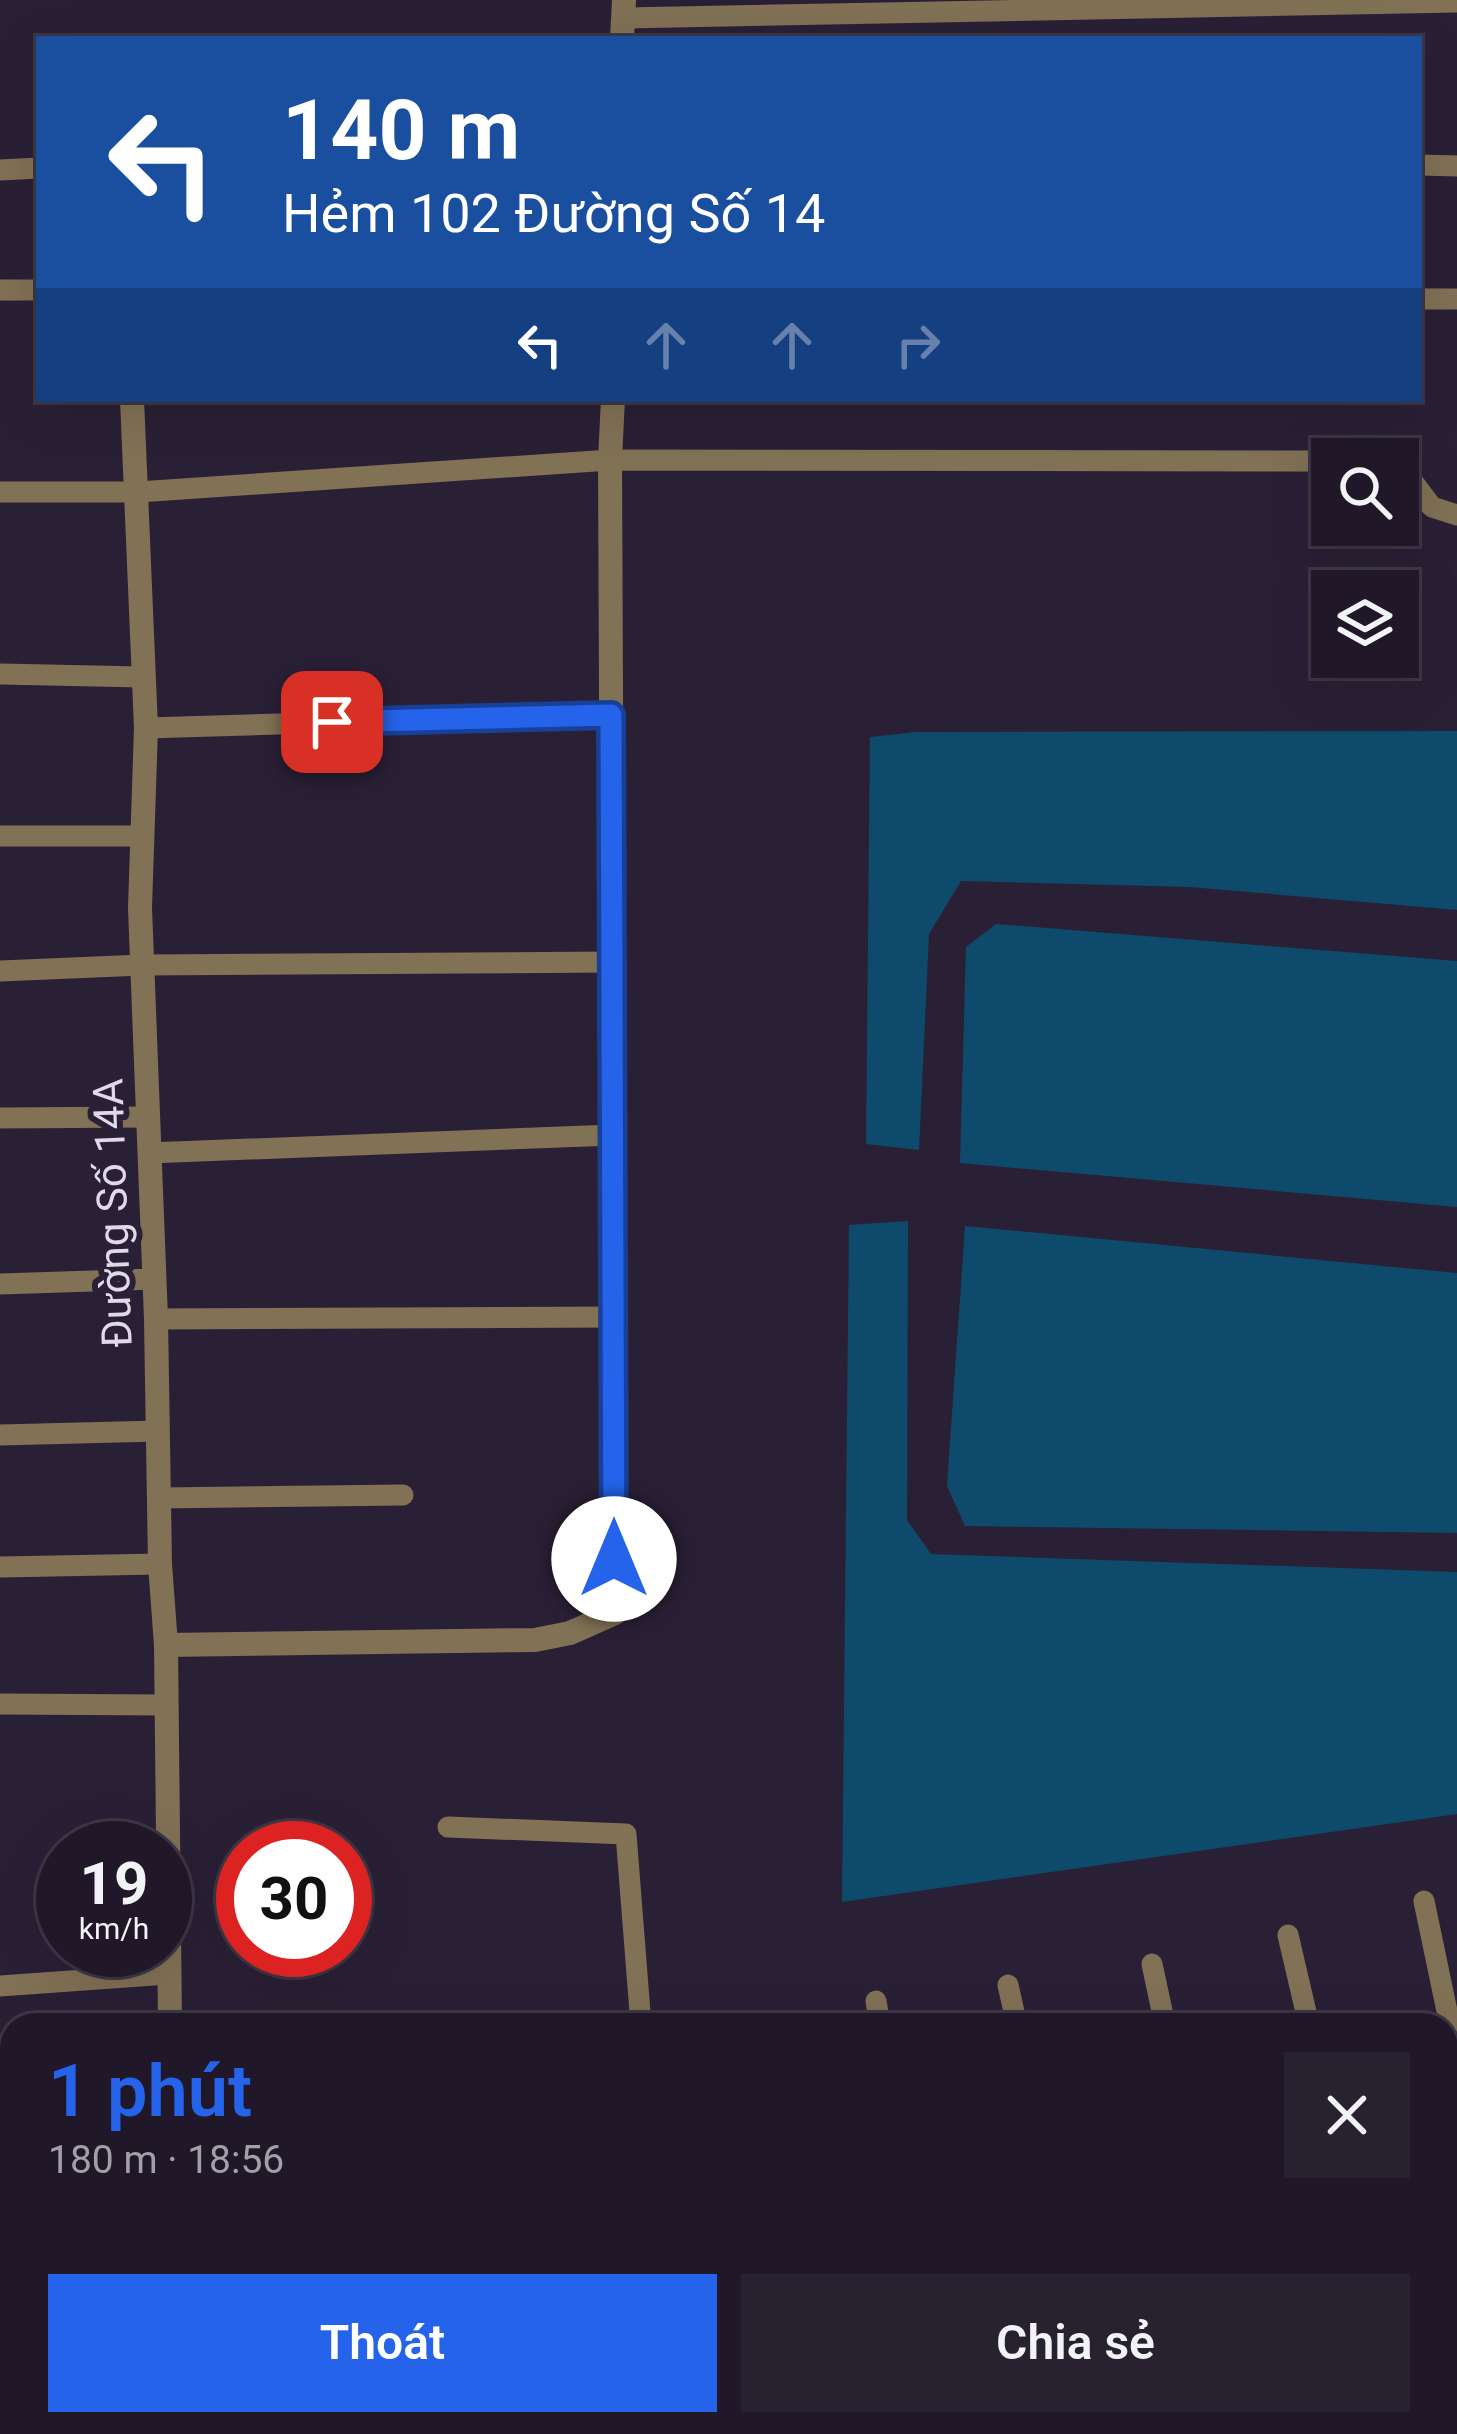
<!DOCTYPE html>
<html lang="vi">
<meta charset="utf-8">
<style>
:root{--surface:#201828;--page:#282130;--text:#f1f3f6;--muted:#a2a0a8;--line:#3d3745;--accent:#2563eb}
body{margin:0;font-family:Roboto,sans-serif;background:var(--page);color:var(--text);height:100vh;display:flex;flex-direction:column;font-size:45px;white-space:nowrap}
*{box-sizing:border-box;margin:0}
p{font-size:39px;color:var(--muted)}
.icon{flex:none;width:66px;height:66px;fill:none;stroke:currentColor;stroke-width:2;stroke-linecap:round;stroke-linejoin:round}
.map{position:relative;flex:1;overflow:hidden}
.side{position:absolute;left:0px;top:2013px;width:1458px;height:423px;display:flex;flex-direction:column;background:var(--surface);border-radius:36px 36px 0 0;box-shadow:0 12px 48px #0002,0 0 0 3px var(--line)}
.side>*{flex:none}
.banner{position:absolute;left:36px;top:36px;width:1386px;height:366px;border-radius:0px;box-shadow:0 12px 48px #0002,0 0 0 3px var(--line);background:#1a4fa0;color:#fff;overflow:hidden}
.tools{position:absolute;left:1311px;top:438px;display:grid;gap:24px}
.tools a{display:grid;place-items:center;width:108px;height:108px;border-radius:0px;background:var(--surface);box-shadow:0 12px 48px #0002,0 0 0 3px var(--line);font-size:60px}
.speed{position:absolute;left:36px;top:1821px;display:flex;gap:24px;font-size:60px;font-weight:700;text-align:center}
.speed>*{display:grid;place-content:center;width:156px;height:156px;border-radius:50%;background:var(--surface);box-shadow:0 12px 48px #0002,0 0 0 3px var(--line);line-height:1}
.speed small{font-size:30px;font-weight:400}
.speed .limit{border:18px solid #d22;background:#fff;color:#111}
.pin{position:absolute;display:grid;place-items:center;width:102px;height:102px;color:#fff;margin:-51px;border-radius:24px;box-shadow:0 6px 18px #0006}
.me{position:absolute;width:132px;margin:-66px;rotate:0deg;stroke-linejoin:round;filter:drop-shadow(0 0 9px #0008)}
.turn{display:flex;align-items:center;gap:42px;height:252px;padding:0 48px;font-size:54px}
.turn .icon{width:156px;height:156px;stroke-width:2.5}
.turn b{display:block;font-size:84px;line-height:102px}
.lanes{display:flex;align-items:center;height:114px;padding:0 48px;background:#0003;justify-content:center;gap:60px;direction:ltr}
.lanes .off{opacity:.35}
.round{display:grid;place-items:center;flex:none;width:126px;height:126px;border-radius:0px;background:var(--page)}
.headline{display:flex;align-items:center;justify-content:space-between;height:204px;padding:0 48px}
h1{font-size:72px;font-weight:600;line-height:90px;color:var(--accent)}
.button{display:flex;gap:24px;margin-top:auto;padding:24px 48px}
.button a{flex:1;height:138px;border-radius:0px;background:var(--accent);color:#fff;font-size:48px;font-weight:600;line-height:138px;text-align:center}
.button a+a{background:var(--page);color:var(--text)}
.map>svg:first-child{display:block}
.water{fill:#0e4a6b}
.lines{fill:none;stroke-linecap:round;stroke-linejoin:round}
.lane{stroke:#817155;stroke-width:21}
.street{stroke:#817155;stroke-width:24}
.route-casing{stroke:#184099;stroke-width:30}
.route{stroke:#2563eb;stroke-width:21}
.labels{text-anchor:middle;stroke-width:12;stroke-linejoin:round;paint-order:stroke}
.street-label{font-size:42px;fill:#dfd9e8;stroke:#2a2036}
</style>
<div class="map">
<svg width="1457" height="2434" viewBox="0 0 1457 2434">
<rect width="100%" height="100%" fill="#2a2036"/>
<g class="water">
<polygon points="1457,731 1457,910 1190,887 961,881 929,934 919,1150 866,1144 870,737 916,732"/>
<polygon points="996,924 1457,961 1457,1207 960,1163 966,947"/>
<polygon points="908,1221 907,1520 931,1554 1457,1572 1457,1814 842,1902 849,1225"/>
<polygon points="965,1226 1457,1273 1457,1533 965,1526 947,1486"/>
</g>
<g class="lines">
<g class="lane">
<polyline points="624,18 1457,2"/>
<polyline points="1419,165 1457,166"/>
<polyline points="0,170 39,168"/>
<polyline points="0,290 39,290"/>
<polyline points="1419,299 1457,299"/>
<polyline points="1398,462 1432,507 1457,515"/>
<polyline points="0,492 138,492 610,460 1332,461"/>
<polyline points="0,674 143,677"/>
<polyline points="146,728 611,714"/>
<polyline points="0,836 142,836"/>
<polyline points="0,971 142,965 612,962"/>
<polyline points="0,1118 148,1117"/>
<polyline points="149,1153 613,1135"/>
<polyline points="0,1284 154,1279"/>
<polyline points="156,1319 614,1317"/>
<polyline points="0,1435 158,1431"/>
<polyline points="159,1498 403,1495"/>
<polyline points="0,1567 160,1564"/>
<polyline points="0,1704 165,1705"/>
<polyline points="448,1827 626,1834 641,2025"/>
<polyline points="1424,1901 1457,2059"/>
<polyline points="1288,1935 1309,2025"/>
<polyline points="1152,1964 1165,2025"/>
<polyline points="1008,1985 1017,2025"/>
<polyline points="0,1986 168,1974"/>
<polyline points="876,2001 880,2025"/>
<polyline points="117,2424 117,2434"/>
<polyline points="446,2424 446,2434"/>
<polyline points="697,2424 697,2434"/>
<polyline points="867,2424 867,2434"/>
<polyline points="1100,2424 1102,2434"/>
<polyline points="1254,2424 1256,2434"/>
</g>
<g class="street">
<polyline points="622,39 624,0"/>
<polyline points="132,399 146,728 140,908 156,1319 160,1564 166,1645 170,2025"/>
<polyline points="166,1645 535,1640 570,1633 615,1613 610,460 613,399"/>
<polyline points="1446,2161 1457,2158"/>
<polyline points="0,2289 12,2288"/>
<polyline points="1446,2414 1457,2412"/>
<polyline points="1356,2434 1405,2424"/>
</g>
</g>
<g class="lines">
<defs>
<polyline id="route" points="332,722 611,715 614,1559"/>
</defs>
<use href="#route" class="route-casing"/>
<use href="#route" class="route"/>
</g>
<g class="labels">
<g class="street-label">
<text transform="translate(112 1213) rotate(-92)" y="15">Đường Số 14A</text>
</g>
</g>
</svg>
<div class="tools">
<a><svg class="icon" aria-label="search" viewBox="0 0 24 24"><circle cx="10" cy="10" r="6"/><path d="M15 15l6 6"/></svg></a>
<a><svg class="icon" aria-label="layers" viewBox="0 0 24 24"><path d="M12 4l9 5-9 5-9-5zM3 14l9 5 9-5"/></svg></a>
</div>
<div class="speed"><div>19<small>km/h</small></div><div class="limit">30</div></div>
<div class="pin" style="left:332px;top:722px;background:#d93025"><svg class="icon" aria-label="arrive" viewBox="0 0 24 24"><path d="M6 21V4h12l-3 4 3 4H6"/></svg></div>
<svg class="me" style="left:614px;top:1559px" viewBox="-20 -20 40 40"><circle r="19" fill="#fff"/><path d="M0-13L10 11 0 6-10 11z" fill="#2563eb"/></svg>
<div class="banner">
<div class="turn"><svg class="icon" aria-label="left" viewBox="0 0 24 24"><path d="M17 20v-9H6M10 6l-5 5 5 5"/></svg><div><b>140 m</b>Hẻm 102 Đường Số 14</div></div>
<div class="lanes"><svg class="icon" aria-label="left" viewBox="0 0 24 24"><path d="M17 20v-9H6M10 6l-5 5 5 5"/></svg><svg class="icon off" aria-label="ahead" viewBox="0 0 24 24"><path d="M12 20V5M6 11l6-6 6 6"/></svg><svg class="icon off" aria-label="ahead" viewBox="0 0 24 24"><path d="M12 20V5M6 11l6-6 6 6"/></svg><svg class="icon off" aria-label="right" viewBox="0 0 24 24"><path d="M7 20v-9h11M14 6l5 5-5 5"/></svg></div>
</div>
<section class="side">
<div class="headline"><div><h1>1 phút</h1><p>180 m · 18:56</p></div><a class="round"><svg class="icon" aria-label="close" viewBox="0 0 24 24"><path d="M6 6l12 12M18 6L6 18"/></svg></a></div>
<div class="button"><a>Thoát</a><a>Chia sẻ</a></div>
</section>
</div>
